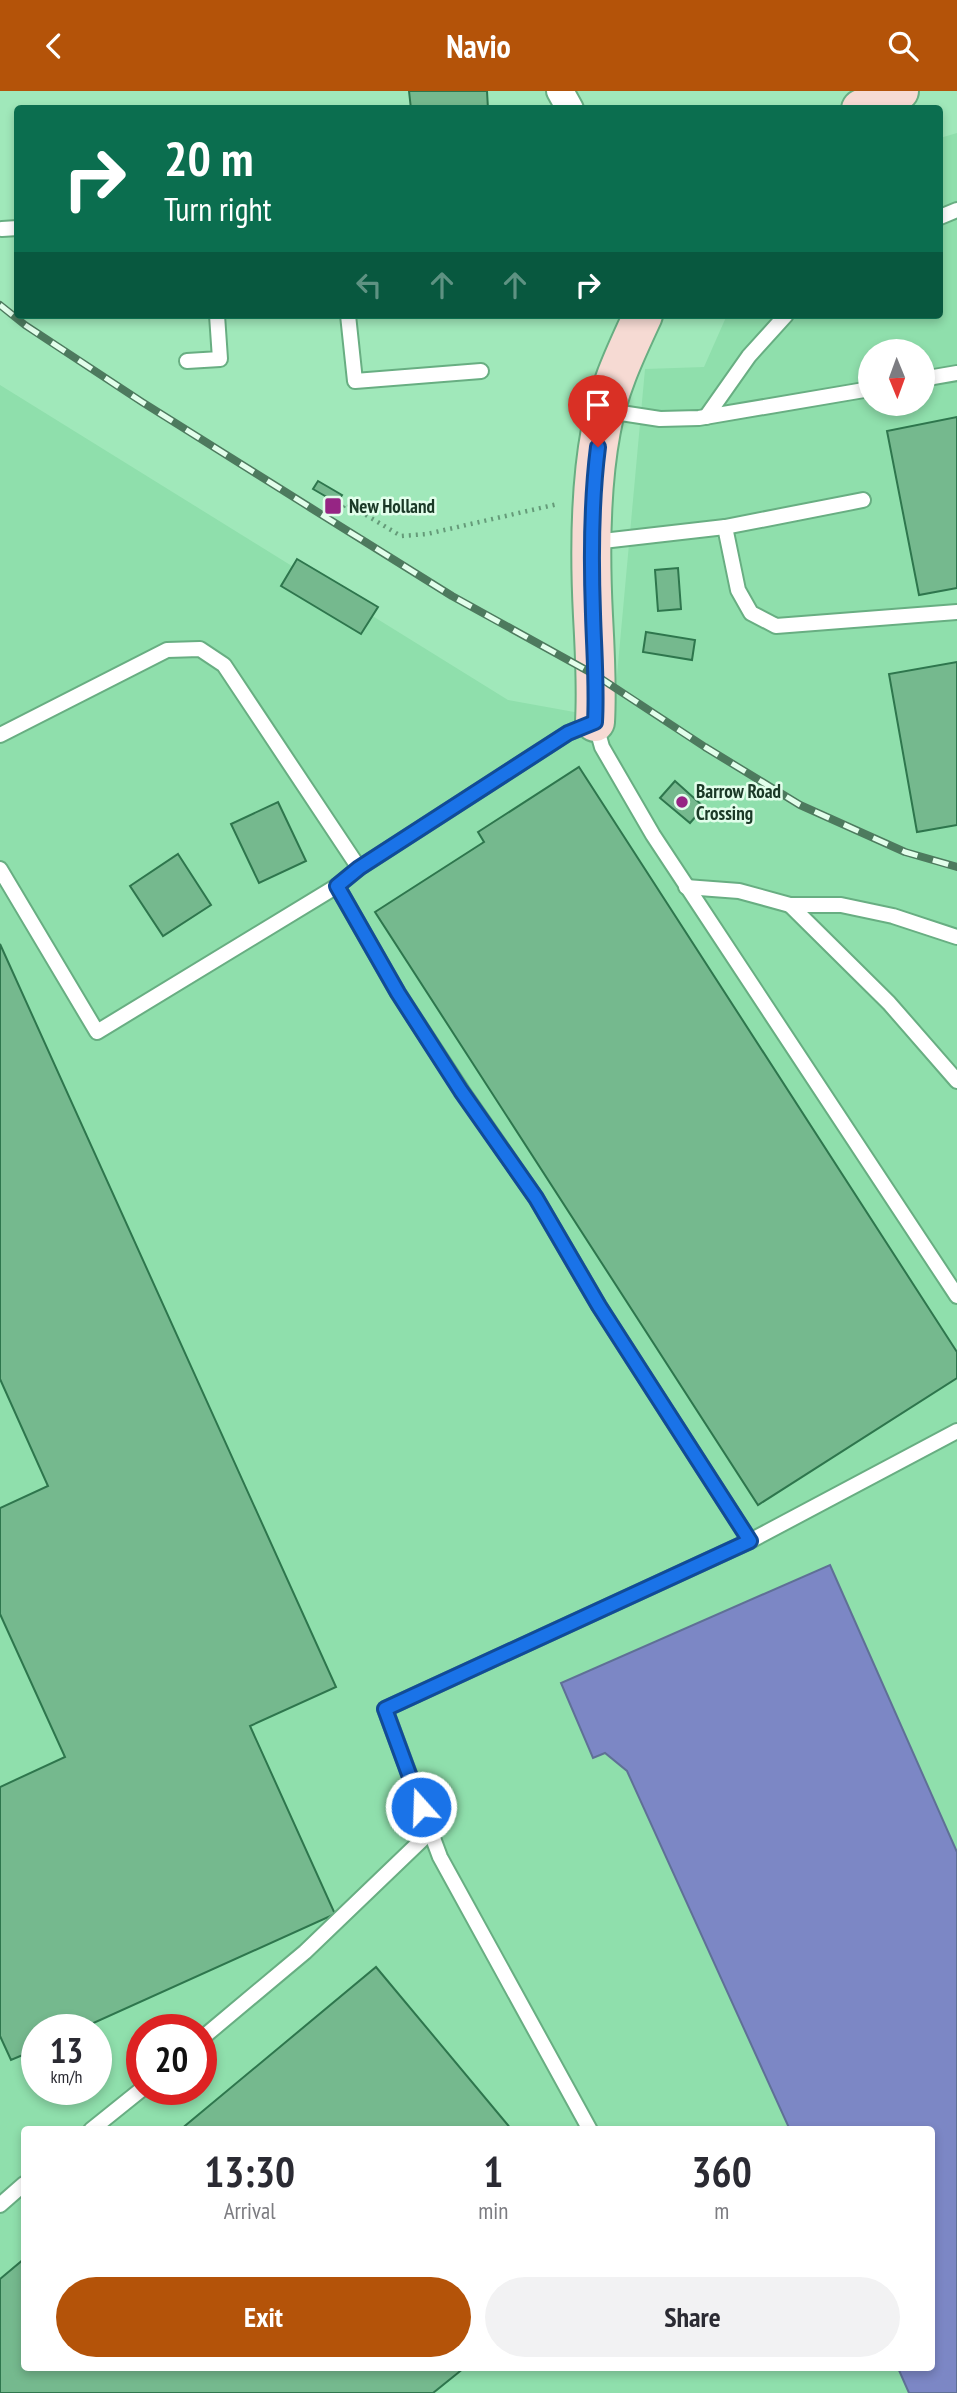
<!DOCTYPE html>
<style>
:root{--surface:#fff;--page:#f2f2f3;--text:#2b2b33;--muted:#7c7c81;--accent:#b45309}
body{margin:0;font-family:"PT Sans Narrow",sans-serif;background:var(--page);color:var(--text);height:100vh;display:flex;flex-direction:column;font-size:26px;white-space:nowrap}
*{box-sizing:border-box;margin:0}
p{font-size:23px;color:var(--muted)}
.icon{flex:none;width:38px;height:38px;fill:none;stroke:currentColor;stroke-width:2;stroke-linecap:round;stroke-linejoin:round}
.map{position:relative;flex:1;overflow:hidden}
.details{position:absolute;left:21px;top:2035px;width:914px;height:245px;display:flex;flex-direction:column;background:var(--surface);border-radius:7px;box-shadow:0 4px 10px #0003}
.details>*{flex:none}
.hud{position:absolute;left:14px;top:14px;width:929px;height:214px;border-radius:7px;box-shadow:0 4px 10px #0003;background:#0b6e4f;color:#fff;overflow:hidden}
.needle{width:46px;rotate:179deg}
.tools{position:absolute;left:858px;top:248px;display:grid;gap:14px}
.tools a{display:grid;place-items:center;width:77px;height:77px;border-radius:50%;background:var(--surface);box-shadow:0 4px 10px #0003;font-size:35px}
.speed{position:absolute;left:21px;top:1923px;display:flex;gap:14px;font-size:35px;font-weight:700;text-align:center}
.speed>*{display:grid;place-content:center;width:91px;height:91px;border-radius:50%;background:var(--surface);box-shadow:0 4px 10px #0003;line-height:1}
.speed small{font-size:18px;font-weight:400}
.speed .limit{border:10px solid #d22;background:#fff;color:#111}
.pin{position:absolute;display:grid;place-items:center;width:60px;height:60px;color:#fff;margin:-72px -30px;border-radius:50% 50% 50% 0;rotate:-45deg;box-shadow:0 0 7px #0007}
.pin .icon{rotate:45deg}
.me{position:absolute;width:77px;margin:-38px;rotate:340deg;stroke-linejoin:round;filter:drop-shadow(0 0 5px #0008)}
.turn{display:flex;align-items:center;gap:24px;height:147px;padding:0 35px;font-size:32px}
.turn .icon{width:91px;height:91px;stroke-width:2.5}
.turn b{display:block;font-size:49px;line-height:60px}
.lanes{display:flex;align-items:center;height:66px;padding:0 35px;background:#0003;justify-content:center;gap:35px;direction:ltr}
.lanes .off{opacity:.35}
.eta{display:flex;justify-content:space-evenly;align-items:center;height:119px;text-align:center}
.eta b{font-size:42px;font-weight:700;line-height:49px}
.primary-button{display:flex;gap:14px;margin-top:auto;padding:14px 35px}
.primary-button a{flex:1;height:80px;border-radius:42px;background:var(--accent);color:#fff;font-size:28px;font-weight:700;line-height:80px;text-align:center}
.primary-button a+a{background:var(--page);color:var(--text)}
header{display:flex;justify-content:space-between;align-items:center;height:91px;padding:0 35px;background:var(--accent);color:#fff;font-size:32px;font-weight:700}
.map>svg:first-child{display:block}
.built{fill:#8fdfac;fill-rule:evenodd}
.water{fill:#7c87c5;stroke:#5f7096;stroke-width:2}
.building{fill:#75b98e;stroke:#2e764d;stroke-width:2}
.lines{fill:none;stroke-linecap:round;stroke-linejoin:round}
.service-casing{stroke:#68ae82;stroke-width:18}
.minor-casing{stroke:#68ae82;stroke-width:30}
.secondary-casing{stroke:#68ae82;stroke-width:42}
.path{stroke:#659b79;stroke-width:4.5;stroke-dasharray:2 5;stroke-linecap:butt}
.service{stroke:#fff;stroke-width:14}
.minor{stroke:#fff;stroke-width:26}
.secondary{stroke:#f6dad3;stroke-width:38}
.rail-casing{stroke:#4d7a5e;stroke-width:8}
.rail{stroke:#e2feeb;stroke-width:5;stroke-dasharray:16;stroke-linecap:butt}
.route-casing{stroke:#114b97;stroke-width:18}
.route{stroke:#1a73e8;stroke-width:12}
.poi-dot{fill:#962584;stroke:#e2feeb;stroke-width:2.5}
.labels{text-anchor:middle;stroke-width:5;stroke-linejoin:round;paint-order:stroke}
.poi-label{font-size:19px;font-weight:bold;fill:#1b3927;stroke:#e2feeb;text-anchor:start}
</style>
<header><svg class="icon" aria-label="back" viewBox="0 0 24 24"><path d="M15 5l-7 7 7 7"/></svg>Navio<svg class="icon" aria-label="search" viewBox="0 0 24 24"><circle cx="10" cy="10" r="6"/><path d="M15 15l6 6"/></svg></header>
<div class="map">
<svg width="957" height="2302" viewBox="0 0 957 2302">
<rect width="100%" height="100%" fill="#a0e8ba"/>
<path class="built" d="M957 42V1761L830 1474 594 1667 605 1662 627 1680 790 2039H24V2277H898L909 2302H0V294L508 609 613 628 645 278 704 276 727 224H940V47ZM870 261H922V313H870ZM37 1939H96V1998H37ZM142 1939H201V1998H142Z"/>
<polygon class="water" points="830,1474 957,1761 957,2302 909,2302 898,2277 931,2277 931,2039 790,2039 627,1680 605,1662 593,1667 561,1592"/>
<g class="building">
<polygon points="409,0 487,0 488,18 411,18"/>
<polygon points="957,326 957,497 919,504 887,340"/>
<polygon points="318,390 342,404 337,412 313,398"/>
<polygon points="297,468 378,516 361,543 281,495"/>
<polygon points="678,477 681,518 658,520 655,479"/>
<polygon points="646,541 695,549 692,569 643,561"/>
<polygon points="957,571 957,734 917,741 889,583"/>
<polygon points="579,676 957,1261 957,1287 758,1414 375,821 484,751 478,741"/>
<polygon points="675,690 704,716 690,732 660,707"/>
<polygon points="278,711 306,770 259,792 231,733"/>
<polygon points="178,763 211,814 163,845 130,795"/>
<polygon points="0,853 336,1596 250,1635 335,1823 78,1939 37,1939 37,1958 11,1969 0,1945 0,1696 65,1666 0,1523 0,1417 48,1395 0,1288"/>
<polygon points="376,1876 512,2039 180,2039"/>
<polygon points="24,2168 24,2277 464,2277 433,2302 0,2302 0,2188"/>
</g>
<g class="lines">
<defs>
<g id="service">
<polyline points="940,126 957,119"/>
<polyline points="2,138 18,137"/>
<polyline points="348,224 355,290 481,280"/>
<polyline points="187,270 220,268 217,224"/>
<polyline points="922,288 957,282"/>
<polyline points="608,320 660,328 699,327 870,298"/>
<polyline points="706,326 749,265 786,224"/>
<polyline points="725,436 863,409"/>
<polyline points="594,451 725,436 738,499 751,522 776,535 957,521"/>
<polyline points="0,644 167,559 200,558 224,574 359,777"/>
<polyline points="0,778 97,941 337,795"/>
<polyline points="686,796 739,800 790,814 841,814 893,825 957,846"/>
<polyline points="790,814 889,912 957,990"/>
<polyline points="750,1450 599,1215 536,1107 462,1000 398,902 337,795 359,777 568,642 595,631 602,656 653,744 957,1205"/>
<polyline points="201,1948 305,1861 430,1741"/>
<polyline points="91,2039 142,1998"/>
<polyline points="590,2039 440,1766 385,1618 750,1450 957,1340"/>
<polyline points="0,2114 24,2093"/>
</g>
<polyline id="minor" points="560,0 570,18"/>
<g id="secondary">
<polyline points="861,18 899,0"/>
<path d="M595 631C597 595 595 561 593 525 590 466 590 397 601 339 608 298 626 261 643 224"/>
</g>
</defs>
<use href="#service" class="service-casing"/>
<use href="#minor" class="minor-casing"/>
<use href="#secondary" class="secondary-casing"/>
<polyline class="path" points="343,416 346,412 401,445 427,443 558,413"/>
<use href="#service" class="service"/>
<use href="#minor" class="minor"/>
<use href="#secondary" class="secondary"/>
<defs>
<polyline id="rail" points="0,214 25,234 142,311 311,417 452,505 597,585 705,656 800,714 905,761 957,776"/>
</defs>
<use href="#rail" class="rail-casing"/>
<use href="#rail" class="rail"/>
</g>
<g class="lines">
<defs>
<path id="route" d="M421 1716 385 1618 750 1450 599 1215 536 1107 461 1000 398 902 337 795 359 777 568 642 595 631C597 595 594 559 593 523 591 468 591 411 598 356"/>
</defs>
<use href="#route" class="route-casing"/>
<use href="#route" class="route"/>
</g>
<g class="poi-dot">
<rect x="324" y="406" width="18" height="18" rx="3.5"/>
<circle cx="682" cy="711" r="7"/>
</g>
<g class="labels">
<g class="poi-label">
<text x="349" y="422">New Holland</text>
<text x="696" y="707">Barrow Road<tspan x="696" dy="22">Crossing</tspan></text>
</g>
</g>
</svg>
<div class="tools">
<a><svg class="needle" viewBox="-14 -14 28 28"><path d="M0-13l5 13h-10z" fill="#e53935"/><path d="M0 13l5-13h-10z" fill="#7c7c81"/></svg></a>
</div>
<div class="speed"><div>13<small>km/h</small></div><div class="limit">20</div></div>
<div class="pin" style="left:598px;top:356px;background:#d93025"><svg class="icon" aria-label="arrive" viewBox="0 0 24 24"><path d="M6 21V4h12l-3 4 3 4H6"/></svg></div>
<svg class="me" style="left:421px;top:1716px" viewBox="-20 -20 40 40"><circle r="17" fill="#1a73e8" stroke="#fff" stroke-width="3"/><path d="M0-11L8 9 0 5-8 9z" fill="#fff"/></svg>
<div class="hud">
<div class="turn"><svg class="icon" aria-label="right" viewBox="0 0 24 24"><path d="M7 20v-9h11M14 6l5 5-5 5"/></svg><div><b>20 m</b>Turn right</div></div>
<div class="lanes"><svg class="icon off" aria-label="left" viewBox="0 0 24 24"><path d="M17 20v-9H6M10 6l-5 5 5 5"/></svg><svg class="icon off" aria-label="ahead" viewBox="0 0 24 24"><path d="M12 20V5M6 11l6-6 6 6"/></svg><svg class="icon off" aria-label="ahead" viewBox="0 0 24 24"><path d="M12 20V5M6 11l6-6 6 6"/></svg><svg class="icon" aria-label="right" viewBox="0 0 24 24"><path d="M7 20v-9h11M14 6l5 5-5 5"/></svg></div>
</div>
<section class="details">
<div class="eta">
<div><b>13:30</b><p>Arrival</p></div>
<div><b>1</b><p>min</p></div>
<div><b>360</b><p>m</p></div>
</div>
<div class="primary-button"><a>Exit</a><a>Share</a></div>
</section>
</div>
